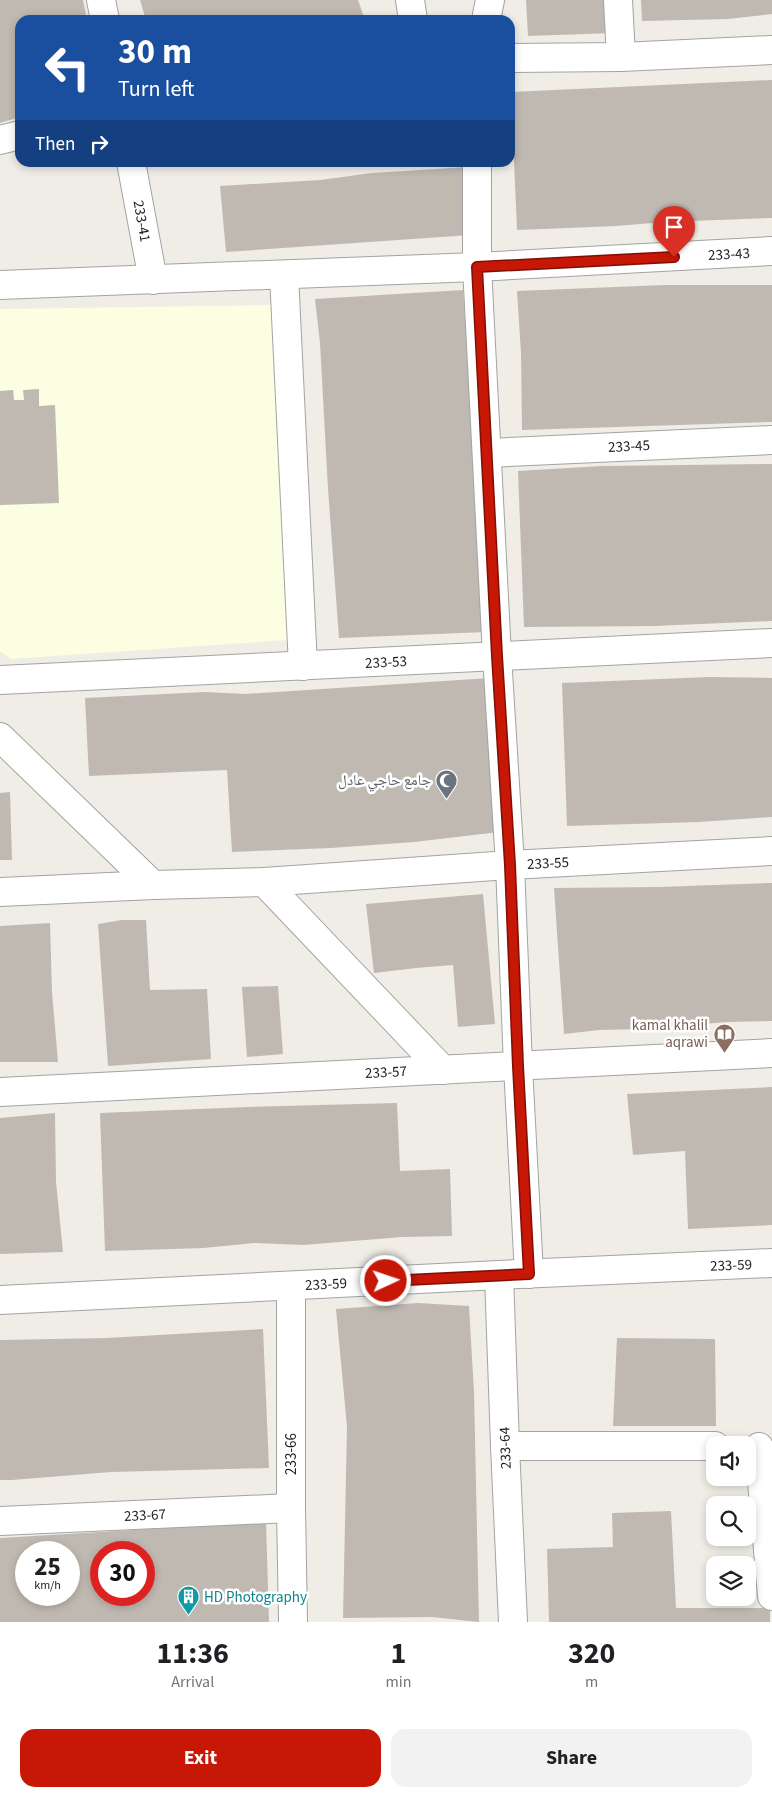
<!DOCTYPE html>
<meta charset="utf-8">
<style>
:root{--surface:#fff;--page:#f2f2f2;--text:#202124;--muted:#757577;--accent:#c61707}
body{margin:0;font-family:"Source Sans 3","Noto Naskh Arabic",sans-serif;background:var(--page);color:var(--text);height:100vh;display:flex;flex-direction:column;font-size:19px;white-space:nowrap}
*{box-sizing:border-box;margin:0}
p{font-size:16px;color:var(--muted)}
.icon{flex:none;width:28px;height:28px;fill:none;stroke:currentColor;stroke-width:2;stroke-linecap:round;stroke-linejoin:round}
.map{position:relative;height:1622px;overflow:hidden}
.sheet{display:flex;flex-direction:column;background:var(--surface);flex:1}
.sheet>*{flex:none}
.hud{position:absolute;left:15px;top:15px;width:500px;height:152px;border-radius:15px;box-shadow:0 2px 8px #0003;background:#1a4fa0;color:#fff;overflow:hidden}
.fabs{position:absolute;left:706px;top:1436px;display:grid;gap:10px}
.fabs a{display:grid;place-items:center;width:50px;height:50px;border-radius:10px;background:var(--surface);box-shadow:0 2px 8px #0003;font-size:25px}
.speed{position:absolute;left:15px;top:1541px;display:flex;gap:10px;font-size:25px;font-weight:700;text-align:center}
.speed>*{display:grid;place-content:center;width:65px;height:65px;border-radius:50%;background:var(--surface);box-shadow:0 2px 8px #0003;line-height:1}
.speed small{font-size:12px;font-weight:400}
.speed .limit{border:8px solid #d22;background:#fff;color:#111}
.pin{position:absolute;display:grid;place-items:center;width:42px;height:42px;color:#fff;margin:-51px -21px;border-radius:50% 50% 50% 0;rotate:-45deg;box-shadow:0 0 5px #0007}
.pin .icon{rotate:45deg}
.me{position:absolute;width:55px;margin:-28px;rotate:87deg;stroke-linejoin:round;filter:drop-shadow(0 0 4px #0008)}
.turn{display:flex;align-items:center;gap:18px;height:105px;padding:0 20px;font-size:22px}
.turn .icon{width:65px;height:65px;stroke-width:2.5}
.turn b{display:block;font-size:35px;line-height:42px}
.then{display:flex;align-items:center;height:48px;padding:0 20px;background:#0003;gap:10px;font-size:19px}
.eta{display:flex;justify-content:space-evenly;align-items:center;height:85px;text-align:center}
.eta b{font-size:30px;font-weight:700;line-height:35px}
.button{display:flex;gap:10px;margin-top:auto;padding:10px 20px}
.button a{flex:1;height:58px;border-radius:15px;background:var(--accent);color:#fff;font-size:20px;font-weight:700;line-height:58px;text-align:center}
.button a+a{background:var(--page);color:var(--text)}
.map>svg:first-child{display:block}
.education{fill:#fbfee0}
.building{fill:#c0b9b2;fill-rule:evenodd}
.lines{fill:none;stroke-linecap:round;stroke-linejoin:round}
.minor-casing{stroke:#a3a3a3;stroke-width:30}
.minor{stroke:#fff;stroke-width:28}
.route-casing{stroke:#810f05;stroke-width:12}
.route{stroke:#c61707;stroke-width:9}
.labels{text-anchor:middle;stroke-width:5;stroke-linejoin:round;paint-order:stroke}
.street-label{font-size:15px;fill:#1f1f1f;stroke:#fff}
.worship-label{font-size:15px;fill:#5b616d;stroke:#fff;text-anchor:end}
.education-label{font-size:15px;fill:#785e54;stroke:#fff;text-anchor:end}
.culture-label{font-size:15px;fill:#0d838f;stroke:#fff;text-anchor:start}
</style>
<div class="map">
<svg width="772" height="1622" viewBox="0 0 772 1622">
<rect width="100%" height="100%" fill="#efede5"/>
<polygon class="education" points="273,305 288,640 11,659 0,651 0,309"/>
<g class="building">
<polygon points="0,0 83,0 87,20 20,20 20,117 0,123"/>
<polygon points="140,0 358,0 365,20 146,20"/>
<polygon points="526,0 611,0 613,33 528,36"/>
<polygon points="641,0 772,0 772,14 728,19 642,21"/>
<polygon points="772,80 772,218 665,222 616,226 517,230 511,92"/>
<polygon points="468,167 470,235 226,252 220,186 320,180 372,173"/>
<polygon points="665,285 772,285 772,422 522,430 521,353 517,291"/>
<polygon points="463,290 473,436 474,480 486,632 339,638 328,489 320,343 315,299"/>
<polygon points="39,389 39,406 55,405 59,503 0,505 0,391 13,390 14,400 24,400 23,390"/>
<polygon points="772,464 772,621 654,626 524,627 518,471 602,466"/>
<polygon points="710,677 772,678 772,817 699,822 567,826 562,683"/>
<polygon points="490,678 499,832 414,842 331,848 232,852 227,770 89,776 85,698 205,692 245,694"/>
<polygon points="10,792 12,860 0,860 0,793"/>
<polygon points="772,883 772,1021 727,1022 644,1029 599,1030 564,1034 554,888 660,887"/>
<polygon points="483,894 495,1024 458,1027 453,965 416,968 374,973 366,904"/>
<polygon points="122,920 146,920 150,990 207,989 211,1059 108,1066 98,924"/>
<polygon points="50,923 52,992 58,1062 0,1062 0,926"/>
<polygon points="278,986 283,1054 247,1057 242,987"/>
<polygon points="772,1087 772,1225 688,1229 685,1151 633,1155 627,1094"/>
<polygon points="397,1103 400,1171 450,1169 452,1236 402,1237 303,1245 254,1243 204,1248 105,1251 100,1113 248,1107"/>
<polygon points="55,1113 56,1182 63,1252 0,1254 0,1118"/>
<polygon points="418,1303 469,1306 474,1392 479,1622 432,1617 343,1618 347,1427 336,1309"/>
<polygon points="263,1329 269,1468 111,1472 12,1480 0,1480 0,1340 106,1338"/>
<polygon points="617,1338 715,1339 716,1426 613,1426"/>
<polygon points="671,1511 676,1608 770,1608 770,1622 549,1622 547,1549 613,1547 612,1513"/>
<path d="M266 1522 269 1622H0V1538ZM26 1552H69V1595H26ZM101 1552H144V1595H101Z"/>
</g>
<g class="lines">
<defs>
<g id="minor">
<polyline points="101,0 105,20"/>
<polyline points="410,0 413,20"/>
<polyline points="618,0 621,57"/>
<polyline points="486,20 490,0"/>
<polyline points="510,58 621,57 772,50"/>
<polyline points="0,140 20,135"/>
<polyline points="131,162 153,280"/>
<polyline points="477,162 477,267 497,656 510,865 518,1066 529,1274"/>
<polyline points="284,275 303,666"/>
<polyline points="0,285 477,267 772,251"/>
<polyline points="487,453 772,440"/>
<polyline points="0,680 772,643"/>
<polyline points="0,737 153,885"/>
<polyline points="264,882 443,1070"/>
<polyline points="0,892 153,885 264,882 510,865 772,851"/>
<polyline points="0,1092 772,1053"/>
<polyline points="499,1275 505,1446 513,1622"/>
<polyline points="291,1286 291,1508 293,1622"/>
<polyline points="0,1300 499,1275 772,1263"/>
<polyline points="505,1446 715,1446"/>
<polyline points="759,1447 772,1596"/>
<polyline points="0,1521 291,1508"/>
</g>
</defs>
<use href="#minor" class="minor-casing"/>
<use href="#minor" class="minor"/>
</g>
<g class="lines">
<defs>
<polyline id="route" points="386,1281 529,1274 518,1066 510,865 497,656 477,267 674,257"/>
</defs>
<use href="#route" class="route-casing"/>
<use href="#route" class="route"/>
</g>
<defs>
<symbol id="mosque-pin" viewBox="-11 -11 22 30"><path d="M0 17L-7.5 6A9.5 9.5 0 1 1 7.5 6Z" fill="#6b7280" stroke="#fff"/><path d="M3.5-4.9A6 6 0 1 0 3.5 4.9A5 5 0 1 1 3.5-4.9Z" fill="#fff"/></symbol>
<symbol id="library-pin" viewBox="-11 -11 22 30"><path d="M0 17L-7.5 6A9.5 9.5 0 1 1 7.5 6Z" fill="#8d6e63" stroke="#fff"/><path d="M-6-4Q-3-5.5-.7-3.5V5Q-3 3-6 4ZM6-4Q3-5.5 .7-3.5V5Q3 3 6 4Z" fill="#fff"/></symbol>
<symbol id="building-pin" viewBox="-11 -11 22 30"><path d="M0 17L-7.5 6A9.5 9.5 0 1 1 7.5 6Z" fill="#0f9aa8" stroke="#fff"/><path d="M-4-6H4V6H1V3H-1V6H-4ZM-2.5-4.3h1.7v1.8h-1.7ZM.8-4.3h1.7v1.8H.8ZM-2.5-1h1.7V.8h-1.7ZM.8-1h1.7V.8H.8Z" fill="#fff"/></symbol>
</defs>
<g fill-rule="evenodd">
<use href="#mosque-pin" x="434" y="768" width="25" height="34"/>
<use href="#library-pin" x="712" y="1022" width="25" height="34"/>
<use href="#building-pin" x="176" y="1584" width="25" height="34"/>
</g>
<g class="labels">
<g class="street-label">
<text transform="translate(142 221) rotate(80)" y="5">233-41</text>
<text transform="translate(729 254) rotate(-3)" y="5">233-43</text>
<text transform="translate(629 446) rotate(-3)" y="5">233-45</text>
<text transform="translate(386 662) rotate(-3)" y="5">233-53</text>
<text transform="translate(548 863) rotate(-3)" y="5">233-55</text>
<text transform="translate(386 1072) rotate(-3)" y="5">233-57</text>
<text transform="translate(731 1265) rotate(-2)" y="5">233-59</text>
<text transform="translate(326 1284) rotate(-3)" y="5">233-59</text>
<text transform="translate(505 1448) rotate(-92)" y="5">233-64</text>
<text transform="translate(291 1454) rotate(-90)" y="5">233-66</text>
<text transform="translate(145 1515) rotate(-3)" y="5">233-67</text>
</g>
<g class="worship-label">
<text x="431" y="785">جامع حاجي عادل</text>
</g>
<g class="education-label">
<text x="708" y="1030">kamal khalil<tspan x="708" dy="17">aqrawi</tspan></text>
</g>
<g class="culture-label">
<text x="204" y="1602">HD Photography</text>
</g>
</g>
</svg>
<div class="fabs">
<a><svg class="icon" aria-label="sound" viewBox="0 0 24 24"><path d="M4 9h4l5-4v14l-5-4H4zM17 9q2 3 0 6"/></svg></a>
<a><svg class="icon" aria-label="search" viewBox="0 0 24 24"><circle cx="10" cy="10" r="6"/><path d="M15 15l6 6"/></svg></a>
<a><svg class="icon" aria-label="layers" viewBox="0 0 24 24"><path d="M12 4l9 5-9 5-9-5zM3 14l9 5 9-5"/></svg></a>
</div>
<div class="speed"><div>25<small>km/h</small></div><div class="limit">30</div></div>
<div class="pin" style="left:674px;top:257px;background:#d93025"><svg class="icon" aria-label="arrive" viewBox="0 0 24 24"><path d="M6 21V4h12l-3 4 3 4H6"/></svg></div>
<svg class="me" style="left:386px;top:1281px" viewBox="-20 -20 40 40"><circle r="17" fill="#c61707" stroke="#fff" stroke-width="3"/><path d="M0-11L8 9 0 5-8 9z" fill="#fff"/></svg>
<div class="hud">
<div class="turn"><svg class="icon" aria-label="left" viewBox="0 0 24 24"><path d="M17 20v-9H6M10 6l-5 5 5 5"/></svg><div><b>30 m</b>Turn left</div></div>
<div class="then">Then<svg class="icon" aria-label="right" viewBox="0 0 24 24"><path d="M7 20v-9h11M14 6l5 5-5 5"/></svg></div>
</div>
</div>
<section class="sheet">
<div class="eta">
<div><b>11:36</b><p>Arrival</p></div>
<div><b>1</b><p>min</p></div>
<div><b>320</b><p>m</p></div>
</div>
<div class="button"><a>Exit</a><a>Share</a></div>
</section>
